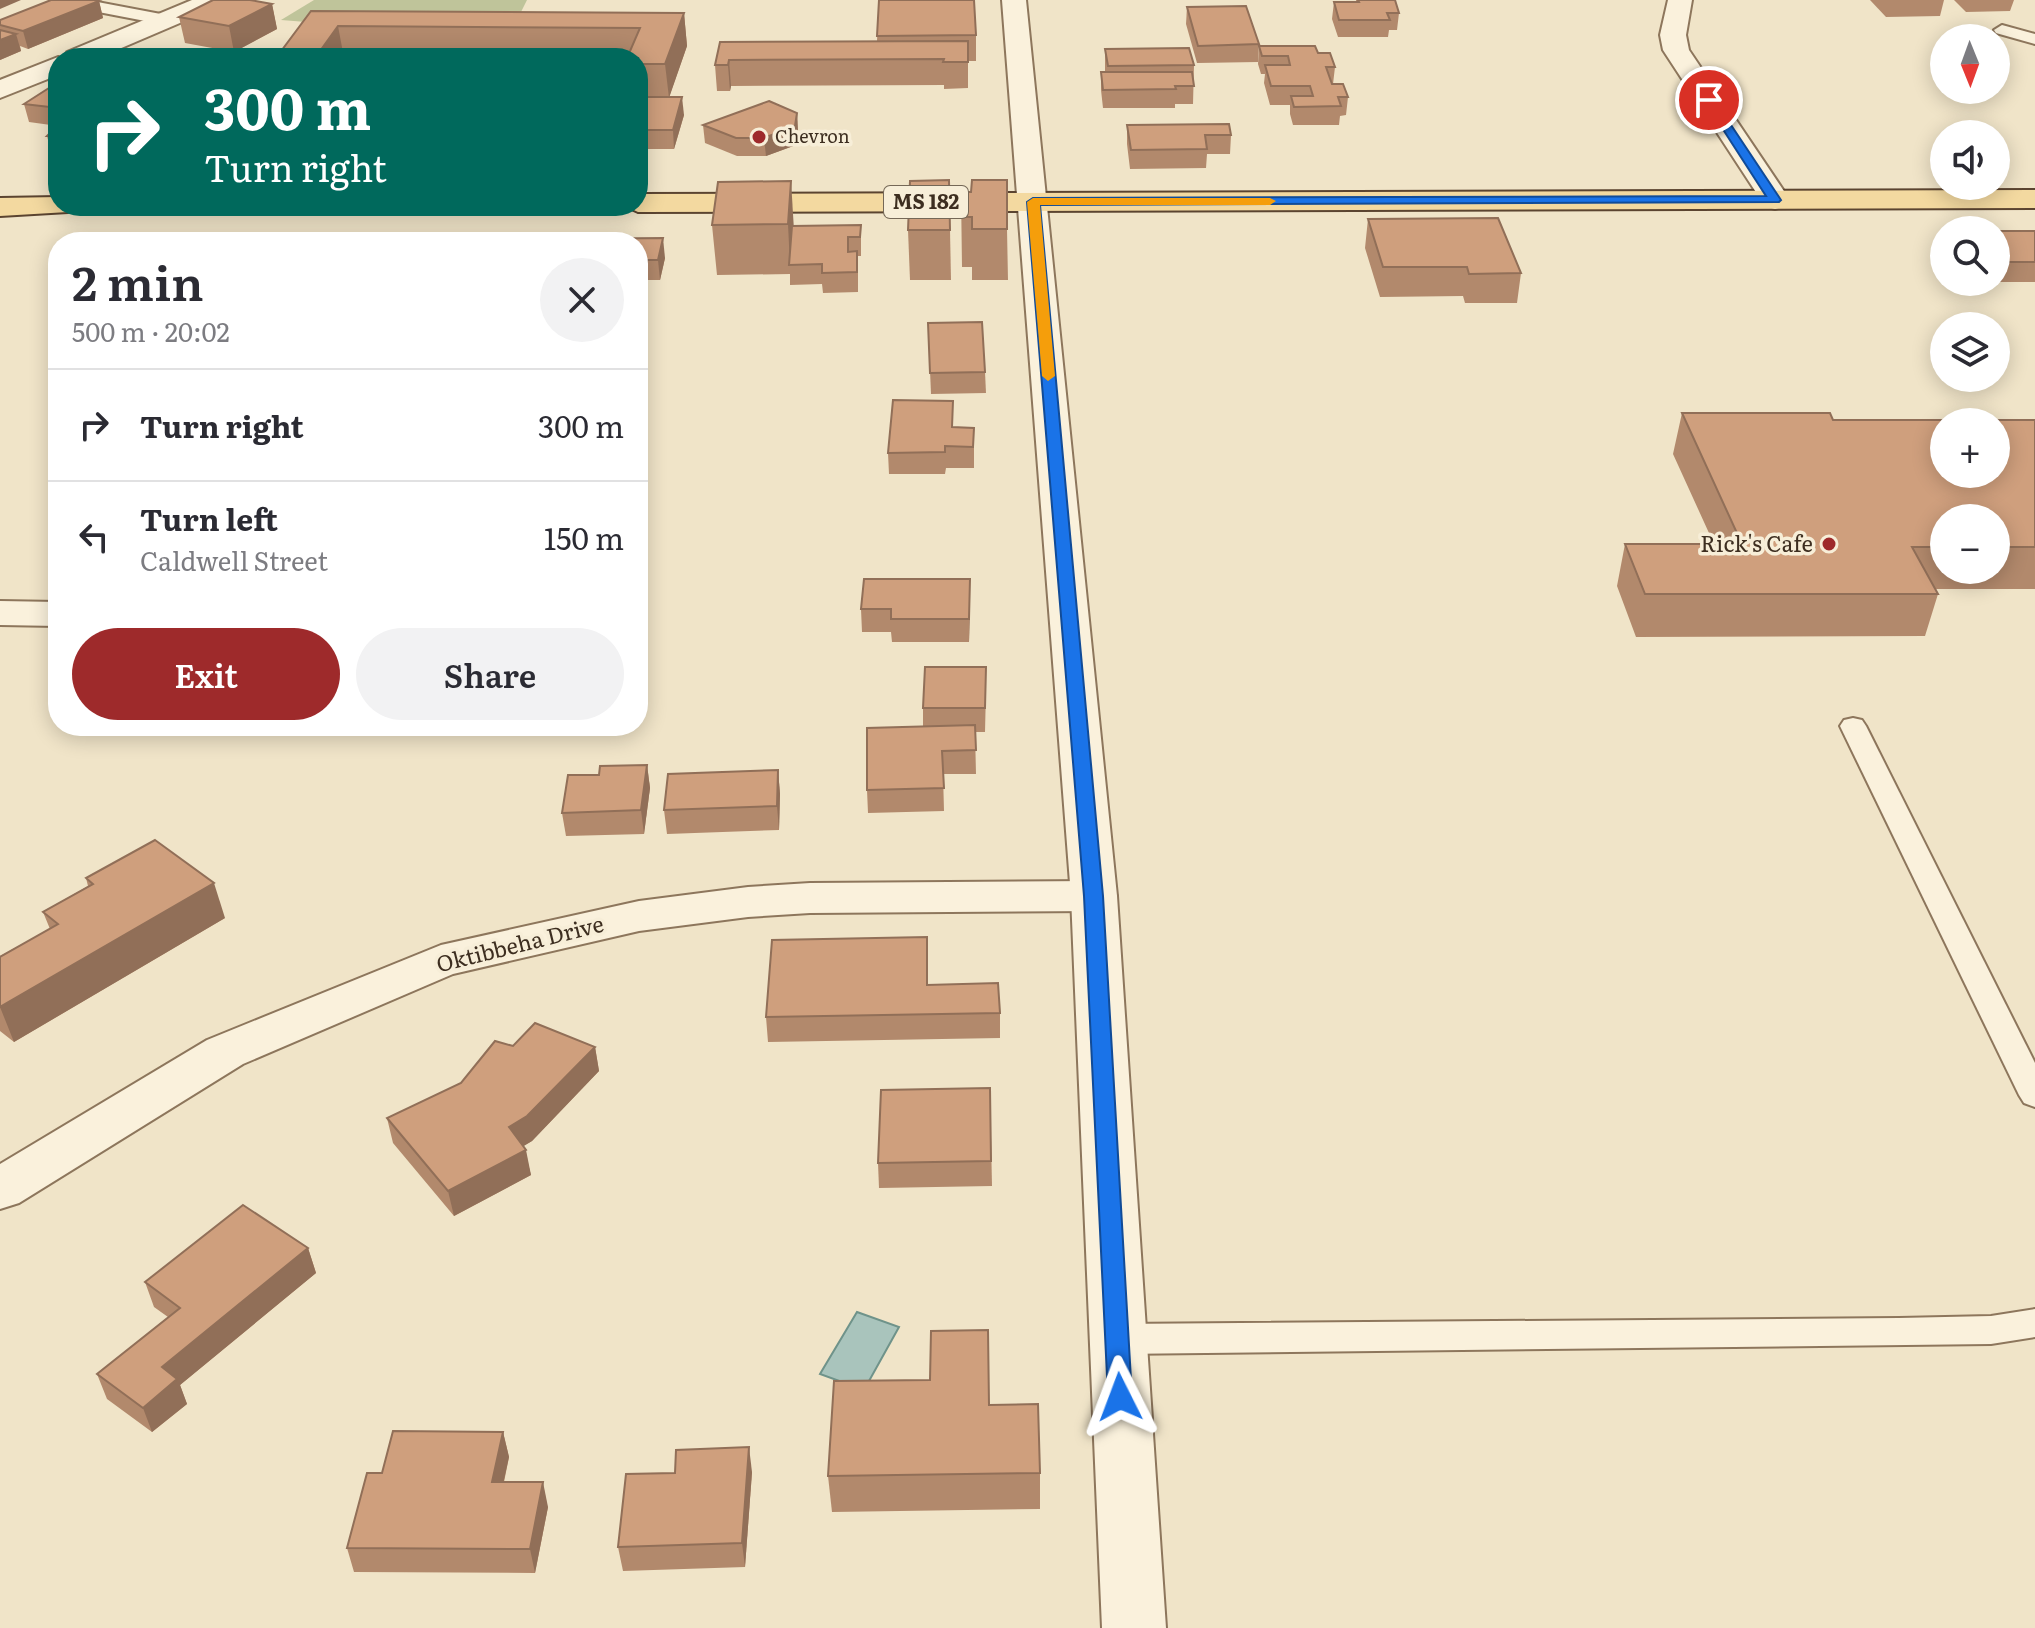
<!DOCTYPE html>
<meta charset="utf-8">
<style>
:root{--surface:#fff;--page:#f2f2f3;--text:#2b2b33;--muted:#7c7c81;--line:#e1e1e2;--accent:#9e2a2b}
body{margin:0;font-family:Literata,serif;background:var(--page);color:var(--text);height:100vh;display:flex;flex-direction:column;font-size:30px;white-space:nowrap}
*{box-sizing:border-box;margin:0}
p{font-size:26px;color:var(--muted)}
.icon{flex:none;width:44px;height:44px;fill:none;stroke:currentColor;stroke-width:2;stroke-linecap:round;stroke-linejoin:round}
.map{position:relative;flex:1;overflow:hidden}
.side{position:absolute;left:48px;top:232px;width:600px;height:504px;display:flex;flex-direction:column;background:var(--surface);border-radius:32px;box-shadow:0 4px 20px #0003}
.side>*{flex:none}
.top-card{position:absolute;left:48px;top:48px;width:600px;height:168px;border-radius:32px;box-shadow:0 4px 20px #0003;background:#00695c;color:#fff;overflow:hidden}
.needle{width:52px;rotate:179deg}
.controls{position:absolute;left:1930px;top:24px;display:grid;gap:16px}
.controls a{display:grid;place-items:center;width:80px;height:80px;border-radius:50%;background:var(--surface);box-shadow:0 4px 20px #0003;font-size:40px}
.pin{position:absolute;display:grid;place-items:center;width:68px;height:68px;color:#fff;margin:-34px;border:4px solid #fff;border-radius:50%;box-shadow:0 2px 8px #0007}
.me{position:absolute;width:88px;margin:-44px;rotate:357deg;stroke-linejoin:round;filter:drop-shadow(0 0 6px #0008)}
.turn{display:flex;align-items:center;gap:28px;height:168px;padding:0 24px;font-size:36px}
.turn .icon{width:104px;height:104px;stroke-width:2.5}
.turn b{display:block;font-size:56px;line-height:68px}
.round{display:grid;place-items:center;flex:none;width:84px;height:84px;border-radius:42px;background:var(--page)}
.headline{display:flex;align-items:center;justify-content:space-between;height:136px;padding:0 24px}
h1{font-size:48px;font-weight:600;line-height:60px}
.primary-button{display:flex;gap:16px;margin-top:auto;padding:16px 24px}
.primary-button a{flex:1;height:92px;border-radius:48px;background:var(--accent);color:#fff;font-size:32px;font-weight:600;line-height:92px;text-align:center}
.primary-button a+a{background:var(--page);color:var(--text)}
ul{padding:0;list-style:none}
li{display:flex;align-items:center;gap:24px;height:112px;padding:0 24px;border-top:2px solid var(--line)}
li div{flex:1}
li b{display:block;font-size:30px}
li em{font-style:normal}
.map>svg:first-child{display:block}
.cemetery{fill:#bfc49a}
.water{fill:#a9c4bc;stroke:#6f938a;stroke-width:2}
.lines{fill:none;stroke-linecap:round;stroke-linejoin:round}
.service-casing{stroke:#8d765c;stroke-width:4}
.minor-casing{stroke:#8d765c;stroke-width:4}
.tertiary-casing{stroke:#8d765c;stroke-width:4}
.primary-casing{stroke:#5b4430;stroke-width:4}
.service{fill:#faf1dc;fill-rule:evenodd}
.minor{fill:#faf1dc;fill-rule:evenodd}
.tertiary{fill:#faf1dc;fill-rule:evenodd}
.primary{fill:#f3d9a0;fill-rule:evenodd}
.wall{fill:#b2896c;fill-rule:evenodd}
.shaded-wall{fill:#916f58}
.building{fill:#cf9f7d;stroke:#916f58;stroke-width:2;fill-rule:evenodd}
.route{fill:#1a73e8;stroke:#114b97;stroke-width:2}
.slow{fill:#f59e0b}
.poi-dot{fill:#9e2a2b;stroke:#f7eed8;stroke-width:3}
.labels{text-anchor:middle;stroke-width:7;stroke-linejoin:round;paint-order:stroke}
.far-poi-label{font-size:18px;fill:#3d2e20;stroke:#f7eed8;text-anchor:start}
.shield{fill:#f7eed8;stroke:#756857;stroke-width:2}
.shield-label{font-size:20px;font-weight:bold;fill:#3d2e20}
.poi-label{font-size:22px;fill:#3d2e20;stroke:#f7eed8;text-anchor:end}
.street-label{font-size:22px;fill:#3d2e20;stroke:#f7eed8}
</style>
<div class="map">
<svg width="2035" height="1628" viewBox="0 0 2035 1628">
<rect width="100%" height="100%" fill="#f0e4c8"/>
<polygon class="cemetery" points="314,0 527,0 508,38 281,20"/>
<polygon class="water" points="857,1312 899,1327 864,1390 820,1374"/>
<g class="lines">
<defs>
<g id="service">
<polygon points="54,0 87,0 166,15 174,20 166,25 62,5"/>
<polygon points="2002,25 2035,34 2035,44 1996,33 1994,30"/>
<polygon points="1853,718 1862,720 1866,726 2035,1063 2035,1107 2024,1103 2019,1095 1840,726 1844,720"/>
<polygon points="2035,1309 2035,1337 1991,1344 1117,1354 1104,1349 1099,1339 1104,1329 1117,1324 1899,1318 1991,1316"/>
</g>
<g id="minor">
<polygon points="1668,0 1692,0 1686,35 1689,50 1790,200 1785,206 1775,209 1765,206 1663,50 1660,35"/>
<polygon points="0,601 58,602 58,626 0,625"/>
<polygon points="1094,881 1110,885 1117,896 1110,907 1094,911 810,913 748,917 639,931 453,974 243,1064 19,1203 0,1209 0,1164 207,1040 441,945 639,901 748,887 810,883"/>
</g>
<g id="tertiary">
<polygon points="192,0 225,0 222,5 98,58 63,58 67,52"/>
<polygon points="1002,0 1026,0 1117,896 1166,1628 1102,1628 1071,896"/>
<polygon points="58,57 61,58 58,58 58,75 0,98 0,80"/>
</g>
<g id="primary">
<polygon points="2035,190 2035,208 638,212 625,206 638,206 638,194"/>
<polygon points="58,197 58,206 73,206 68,212 0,216 0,198"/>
</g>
</defs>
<use href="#service" class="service-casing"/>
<use href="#minor" class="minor-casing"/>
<use href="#tertiary" class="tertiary-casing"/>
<use href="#primary" class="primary-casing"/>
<use href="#service" class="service"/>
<use href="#minor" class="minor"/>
<use href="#tertiary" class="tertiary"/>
<use href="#primary" class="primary"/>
</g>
<g class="wall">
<polygon points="879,0 976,35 976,61 968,61 968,88 944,89 944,85 731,86 730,91 717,91 715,65 720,42 877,41"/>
<polygon points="1356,0 1395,0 1399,13 1397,30 1389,30 1388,37 1338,37 1332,19 1334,2 1356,2"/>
<polygon points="1870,0 1944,0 1940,16 1886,17"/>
<polygon points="1954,0 2014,0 2010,11 1966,12"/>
<polygon points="99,1 103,18 28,49 20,46 21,51 0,60 0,20"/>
<polygon points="272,4 277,29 234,52 185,43 179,17"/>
<polygon points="1187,7 1259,44 1258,62 1197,63 1186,24"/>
<polygon points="311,11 684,13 687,46 669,97 684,115 674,149 638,149 638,58 276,58"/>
<polygon points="1259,46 1318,53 1335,67 1333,84 1348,97 1346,115 1340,116 1339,125 1293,125 1290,114 1290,105 1270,105 1264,83 1265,74 1261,74 1258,64"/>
<polygon points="1105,49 1194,65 1193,104 1175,104 1175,108 1103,108 1101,90 1101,72 1105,72"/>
<polygon points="58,89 58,163 54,163 47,136 58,126 29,122 24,104"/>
<polygon points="797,113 798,132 796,145 766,156 737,156 705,143 703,125"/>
<polygon points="1127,125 1231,135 1230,154 1207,154 1206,168 1130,169 1127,144"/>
<polygon points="949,180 951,280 910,280 908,230"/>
<polygon points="718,182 794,226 861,225 861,256 858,256 858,292 823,293 822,284 790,285 790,274 717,275 712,225"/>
<polygon points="961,192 1007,229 1008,280 972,280 972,267 962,267"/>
<polygon points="1368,219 1521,273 1517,303 1465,303 1463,296 1380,297 1365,248"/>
<rect x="1996" y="231" width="39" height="51"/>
<polygon points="638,242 665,258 660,280 638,280"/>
<polygon points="928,323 985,372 986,393 931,394"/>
<path d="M1682 413 1833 420H2035V589H1936L1938 594 1925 636 1636 637 1617 586 1625 544H1714L1673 454ZM1944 518H1996V570H1944Z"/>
<polygon points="954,427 974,428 974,468 946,468 945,474 889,474 888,453"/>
<polygon points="970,602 969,642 892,642 891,632 862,632 861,609"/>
<polygon points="986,690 985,732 975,732 976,774 943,774 944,811 868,813 867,790 923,726 923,708"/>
<polygon points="90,726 187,726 91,728"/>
<polygon points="647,765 650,788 644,834 566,836 562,813 599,775"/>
<polygon points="778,770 780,794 779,830 667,834 664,810"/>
<polygon points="86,878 225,918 14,1042 0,1031 0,956 50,929 43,912 88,886"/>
<polygon points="928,961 928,985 1000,1013 1000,1038 768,1042 766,1017"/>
<polygon points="513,1046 595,1047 599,1071 532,1141 523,1146 531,1175 454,1216 393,1143 387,1118 461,1083"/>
<polygon points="990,1088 992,1186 879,1188 878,1163"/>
<polygon points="308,1248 316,1273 180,1385 187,1404 152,1432 107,1399 97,1374 168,1317 154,1307 145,1282"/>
<polygon points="930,1380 989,1405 1040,1473 1040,1509 832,1512 828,1476"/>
<polygon points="503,1432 509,1457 504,1482 548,1507 535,1573 354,1572 347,1548 382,1473"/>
<polygon points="752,1472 745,1567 623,1571 618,1547"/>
</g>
<g class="shaded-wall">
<polygon points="0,0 21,0 0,9"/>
<polygon points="99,1 103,18 28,49 23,31"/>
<polygon points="272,4 277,29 234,52 229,26"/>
<polygon points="684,13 687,46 669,98 665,64"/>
<polygon points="338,26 344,58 315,58"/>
<polygon points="16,34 21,51 0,60 0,40"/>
<polygon points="729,60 731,86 730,91 728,65"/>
<polygon points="682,97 684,115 674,149 673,130"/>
<polygon points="797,113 798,132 796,145 766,156 764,138"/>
<polygon points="791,181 794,230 790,265 788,224"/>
<polygon points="173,234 175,242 168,242"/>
<polygon points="663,238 665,258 660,280 658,260"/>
<polygon points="970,579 970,602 969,642 969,619"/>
<polygon points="647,765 650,788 644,834 641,810"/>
<polygon points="778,770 780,794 779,830 777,806"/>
<polygon points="214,883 225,918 14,1042 0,1007"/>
<polygon points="595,1047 599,1071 532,1141 514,1152 509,1127"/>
<polygon points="526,1150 531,1175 454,1216 448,1191"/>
<polygon points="308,1248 316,1273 180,1385 187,1404 152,1432 143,1408 162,1367"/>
<polygon points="503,1432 509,1457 498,1507 492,1482"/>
<polygon points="749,1447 752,1472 745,1567 742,1543"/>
<polygon points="543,1482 548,1507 535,1573 530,1549"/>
</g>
<g class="building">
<polygon points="51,0 94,0 99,1 23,31 0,25 0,20"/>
<polygon points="213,0 250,0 272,4 229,26 179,17"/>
<polygon points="879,0 974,0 976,35 877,36"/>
<polygon points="1358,0 1395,0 1399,13 1387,13 1390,20 1339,20 1334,2 1359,2"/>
<polygon points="1246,6 1259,44 1198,46 1187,7"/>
<polygon points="311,11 684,13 665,64 638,64 638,58 627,58 640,28 338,26 315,58 276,58"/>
<polygon points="0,30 16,34 0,40"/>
<polygon points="968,41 968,62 943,62 944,59 729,60 728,65 715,65 720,42"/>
<polygon points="1259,46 1315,46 1318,53 1330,53 1335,67 1326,67 1332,84 1343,84 1348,97 1338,97 1341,106 1294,107 1291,96 1313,96 1310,86 1271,86 1265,65 1290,65 1288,56 1262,56"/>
<polygon points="1189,48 1194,65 1108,66 1105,49"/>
<polygon points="1101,72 1192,72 1194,86 1175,86 1176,89 1103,90"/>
<polygon points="49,88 58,89 58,108 24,104"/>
<polygon points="638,97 682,97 673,130 638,130"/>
<polygon points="769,101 797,113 795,126 764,138 736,138 703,125"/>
<polygon points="1229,124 1231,135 1205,135 1207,149 1131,150 1127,125"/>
<polygon points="58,125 58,136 47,136"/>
<polygon points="949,180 950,230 908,230 910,181"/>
<polygon points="972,180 1007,180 1007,229 972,229 972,217 961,217 961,192 971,192"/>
<polygon points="791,181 788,224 712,225 718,182"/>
<polygon points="1498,218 1521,273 1469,274 1467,267 1383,267 1368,219"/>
<polygon points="861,225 860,237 848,237 848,252 857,251 857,272 822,273 822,264 789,265 792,226"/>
<rect x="1996" y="231" width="39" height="31"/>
<polygon points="416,233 413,242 363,242 366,234"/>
<polygon points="173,234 168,242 79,242 84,235"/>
<polygon points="227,236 279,236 275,242 222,242"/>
<polygon points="663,238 658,260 638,260 638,242 554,242 555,239"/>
<polygon points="982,322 985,372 930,373 928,323"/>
<polygon points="893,400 953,401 952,427 974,428 973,447 945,446 945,452 888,453"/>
<path d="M1682 413H1830L1833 420H2035V547H1996V518H1944V547H1912L1938 594H1645L1625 544H1742ZM1944 422H1996V474H1944Z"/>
<polygon points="864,579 970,579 969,619 891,619 891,609 861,609"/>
<polygon points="925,667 986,667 985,708 923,708"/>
<polygon points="975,725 976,750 942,751 944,788 867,790 867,728"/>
<polygon points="647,765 641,810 562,813 568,775 599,775 600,766"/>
<polygon points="778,770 777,806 664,810 668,774"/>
<polygon points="155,840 214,883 0,1007 0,957 58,924 43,912 93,884 86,878"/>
<polygon points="927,937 927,985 998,983 1000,1013 766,1017 772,940"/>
<polygon points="535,1023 595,1047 527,1116 509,1127 526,1150 448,1191 387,1118 461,1083 495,1041 513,1046"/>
<polygon points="990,1088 991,1161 878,1163 881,1090"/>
<polygon points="243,1205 308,1248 162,1367 177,1379 143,1408 97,1374 180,1308 145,1282"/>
<polygon points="988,1330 989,1405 1038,1404 1040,1473 828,1476 834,1381 930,1380 931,1331"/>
<polygon points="393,1431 503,1432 492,1482 543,1482 530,1549 347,1548 367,1473 382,1473"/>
<polygon points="749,1447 742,1543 618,1547 626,1474 675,1473 676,1450"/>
</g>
<polygon class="route" points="1705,98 1713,98 1781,200 1779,202 1040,205 1103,896 1132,1397 1129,1404 1120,1407 1112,1404 1108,1397 1084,896 1027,202 1033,198 1766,196 1704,100"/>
<polygon class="slow" points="1033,198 1270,198 1276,201 1270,205 1040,205 1055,376 1048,381 1042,376 1027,202"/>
<g class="poi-dot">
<circle cx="759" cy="137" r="8"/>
<circle cx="1829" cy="544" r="8"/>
</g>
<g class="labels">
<g class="far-poi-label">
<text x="775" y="143">Chevron</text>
</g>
<rect class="shield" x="884" y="186" width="84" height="32" rx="6"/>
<g class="shield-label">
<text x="926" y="209">MS 182</text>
</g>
<g class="poi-label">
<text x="1813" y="552">Rick's Cafe</text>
</g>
<g class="street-label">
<text transform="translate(520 944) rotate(-14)" y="8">Oktibbeha Drive</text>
</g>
</g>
</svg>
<div class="controls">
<a><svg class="needle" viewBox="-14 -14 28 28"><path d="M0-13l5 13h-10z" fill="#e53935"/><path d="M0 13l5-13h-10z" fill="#7c7c81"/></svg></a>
<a><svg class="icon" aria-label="sound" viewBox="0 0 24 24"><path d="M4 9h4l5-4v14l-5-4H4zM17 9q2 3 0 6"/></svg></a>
<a><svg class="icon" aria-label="search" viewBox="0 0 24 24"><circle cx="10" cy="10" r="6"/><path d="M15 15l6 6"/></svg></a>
<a><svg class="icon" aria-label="layers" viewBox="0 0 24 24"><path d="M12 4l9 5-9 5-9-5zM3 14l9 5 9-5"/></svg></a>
<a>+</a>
<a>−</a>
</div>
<div class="pin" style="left:1709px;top:100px;background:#d93025"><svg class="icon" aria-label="arrive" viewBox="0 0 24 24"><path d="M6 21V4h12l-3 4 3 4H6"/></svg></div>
<svg class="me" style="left:1120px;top:1397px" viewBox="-20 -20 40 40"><path d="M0-17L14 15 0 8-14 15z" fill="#1a73e8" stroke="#fff" stroke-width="4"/></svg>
<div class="top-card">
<div class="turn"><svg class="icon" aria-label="right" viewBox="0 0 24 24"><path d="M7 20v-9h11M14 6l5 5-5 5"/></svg><div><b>300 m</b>Turn right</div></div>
</div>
<section class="side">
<div class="headline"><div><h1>2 min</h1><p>500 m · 20:02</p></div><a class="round"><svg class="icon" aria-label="close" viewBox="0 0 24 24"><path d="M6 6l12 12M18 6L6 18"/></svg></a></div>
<ul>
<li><svg class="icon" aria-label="right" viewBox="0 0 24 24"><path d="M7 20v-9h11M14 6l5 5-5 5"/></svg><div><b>Turn right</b></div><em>300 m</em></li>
<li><svg class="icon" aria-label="left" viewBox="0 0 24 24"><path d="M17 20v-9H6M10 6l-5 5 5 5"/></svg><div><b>Turn left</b><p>Caldwell Street</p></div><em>150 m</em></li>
</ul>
<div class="primary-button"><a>Exit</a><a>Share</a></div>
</section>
</div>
